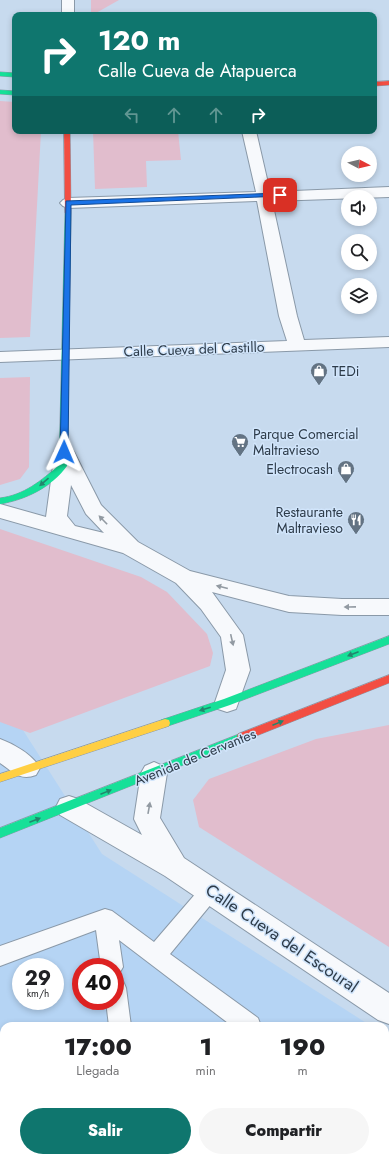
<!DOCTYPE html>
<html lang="es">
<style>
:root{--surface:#fff;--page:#f6f6f6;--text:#202124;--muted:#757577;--accent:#0f766e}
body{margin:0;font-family:Jost,sans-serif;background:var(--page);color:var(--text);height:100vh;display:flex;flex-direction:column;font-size:15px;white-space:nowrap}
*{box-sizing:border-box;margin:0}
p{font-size:13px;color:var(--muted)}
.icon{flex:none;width:22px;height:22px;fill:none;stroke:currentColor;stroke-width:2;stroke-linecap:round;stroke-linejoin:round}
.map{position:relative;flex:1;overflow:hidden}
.drawer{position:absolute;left:0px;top:1022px;width:389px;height:140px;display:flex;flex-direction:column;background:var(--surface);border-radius:12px 12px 0 0;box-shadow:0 2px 6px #0003}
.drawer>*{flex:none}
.guide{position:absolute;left:12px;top:12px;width:365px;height:122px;border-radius:8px;box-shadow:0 2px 6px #0003;background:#0f766e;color:#fff;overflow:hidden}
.needle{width:26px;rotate:97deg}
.buttons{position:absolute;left:341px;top:146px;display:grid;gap:8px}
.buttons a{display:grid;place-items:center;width:36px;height:36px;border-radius:50%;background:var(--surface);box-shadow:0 2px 6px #0003;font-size:20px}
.speed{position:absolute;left:12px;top:958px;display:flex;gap:8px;font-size:20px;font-weight:700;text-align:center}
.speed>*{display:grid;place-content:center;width:52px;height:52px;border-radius:50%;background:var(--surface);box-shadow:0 2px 6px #0003;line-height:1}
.speed small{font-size:10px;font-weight:400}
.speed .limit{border:6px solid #d22;background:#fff;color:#111}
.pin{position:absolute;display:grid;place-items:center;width:34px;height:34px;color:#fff;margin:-17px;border-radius:8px;box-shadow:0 2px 6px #0006}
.me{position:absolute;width:44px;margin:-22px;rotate:1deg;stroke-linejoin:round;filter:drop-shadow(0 0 3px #0008)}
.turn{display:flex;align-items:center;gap:14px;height:84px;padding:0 20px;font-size:18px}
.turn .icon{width:52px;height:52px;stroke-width:2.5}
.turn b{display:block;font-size:28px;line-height:34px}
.lanes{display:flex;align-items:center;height:38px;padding:0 20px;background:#0003;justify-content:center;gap:20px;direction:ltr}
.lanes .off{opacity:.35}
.eta{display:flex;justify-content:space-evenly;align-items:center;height:68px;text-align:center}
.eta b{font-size:24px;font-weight:800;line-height:28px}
.cta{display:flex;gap:8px;margin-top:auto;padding:8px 20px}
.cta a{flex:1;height:46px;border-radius:24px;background:var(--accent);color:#fff;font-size:16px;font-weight:800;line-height:46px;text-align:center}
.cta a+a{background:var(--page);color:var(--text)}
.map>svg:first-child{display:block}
.built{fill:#b5d4f4;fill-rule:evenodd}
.green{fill:#e1bdcd}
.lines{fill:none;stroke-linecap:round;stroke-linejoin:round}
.lane-casing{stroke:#8a99a8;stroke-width:2}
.street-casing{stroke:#8a99a8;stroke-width:2}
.fast-casing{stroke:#8a99a8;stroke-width:1}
.slow-casing{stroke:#8a99a8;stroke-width:1}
.jam-casing{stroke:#8a99a8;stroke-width:1}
.lane{fill:#f7f9fc;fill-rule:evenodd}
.street{fill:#f7f9fc;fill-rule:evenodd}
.fast{fill:#16e098;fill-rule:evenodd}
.slow{fill:#ffcf43;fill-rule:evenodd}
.jam{fill:#f24e42;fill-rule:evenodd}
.oneway{fill:#23856d}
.oneway2{fill:#929aa2}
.route{fill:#1a73e8;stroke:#114b97}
.labels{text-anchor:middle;stroke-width:3;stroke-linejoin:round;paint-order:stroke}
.street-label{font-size:14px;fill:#2d3b49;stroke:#d1e5fb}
.poi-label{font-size:14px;fill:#2d3b49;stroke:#d1e5fb;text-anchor:start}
.near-street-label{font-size:17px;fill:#2d3b49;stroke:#d1e5fb}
</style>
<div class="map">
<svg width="389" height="1162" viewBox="0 0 389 1162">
<rect width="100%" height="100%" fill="#c7daee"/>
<path class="built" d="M0 702 7 705 102 854 371 1026H4V1158H385V1035L389 1038V1162H0ZM21 967H55V1001H21ZM81 967H115V1001H81Z"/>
<g class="green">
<polygon points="91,0 119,0 96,13 98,15 91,15"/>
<polygon points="0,101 15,102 15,131 41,131 30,337 0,338"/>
<polygon points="93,131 178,131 181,160 146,161 147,187 95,189"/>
<polygon points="30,377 29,467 20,479 0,485 0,378"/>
<polygon points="0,529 141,577 167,592 207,634 213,653 210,666 30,733 0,722"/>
<polygon points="389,725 389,947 199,827 193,800 209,779 316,739"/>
</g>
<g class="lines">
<defs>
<g id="lane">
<polygon points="210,882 217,885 220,891 217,897 170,954 258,1018 261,1026 232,1026 119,940 123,967 119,974 115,976 115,967 101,967 96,930 0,966 0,946 105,909 112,911 154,942 203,885"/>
<polygon points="115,978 123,981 126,988 131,1026 109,1026 106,1001 115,1001"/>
<rect x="126" y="1158" width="24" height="4"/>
<polygon points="211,1158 260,1158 258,1162 209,1162"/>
</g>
<g id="street">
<rect x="62" y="0" width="12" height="15"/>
<polygon points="242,131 256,131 270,192 389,187 389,197 272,201 297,316 304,340 389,337 389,347 0,362 0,352 287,341 279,316 257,201 68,208 63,206 60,203 63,200 68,198 256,192"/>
<path d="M64 446 71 448 74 452 101 505 138 542 190 571 289 596 342 599H389V615H342L289 612 212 592 243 635 250 670 236 709 227 712 218 709 215 702 226 670 221 637 201 609 176 583 123 553 0 518V504L46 517 53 466 56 461H59L54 452 57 448ZM71 485 86 514 104 533 75 526 67 516Z"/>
<path d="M0 739C14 744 33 755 40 768L36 775C20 781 13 772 0 763Z"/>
<polygon points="154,762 163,766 167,773 160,818 184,858 389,993 389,1024 378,1020 165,876 60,815 56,807 60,799 69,796 78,799 142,835 134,819 141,773 145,766"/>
</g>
<g id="fast">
<polygon points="0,72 15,73 15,77 0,76"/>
<polygon points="0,90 15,91 15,95 0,94"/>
<path d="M68 211 71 213 67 466C52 487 25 500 0 504V498C24 495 41 481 59 465L65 213Z"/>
<polygon points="389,636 389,644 230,705 165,727 161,726 160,723 161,720 224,699"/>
<polygon points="242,733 246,734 247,737 246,740 0,838 0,828"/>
</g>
<polygon id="slow" points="165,719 169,720 170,723 169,726 0,782 0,774"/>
<g id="jam">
<polygon points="389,81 389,85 374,86 374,82"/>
<polygon points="64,131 70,131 71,213 68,215 65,213"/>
<polygon points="389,675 389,683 246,740 242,741 238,740 237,737 238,734"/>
</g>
</defs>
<use href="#lane" class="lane-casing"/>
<use href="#street" class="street-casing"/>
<use href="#fast" class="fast-casing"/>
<use href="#slow" class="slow-casing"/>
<use href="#jam" class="jam-casing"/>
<use href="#lane" class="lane"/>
<use href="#street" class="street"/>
<use href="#fast" class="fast"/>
<use href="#slow" class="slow"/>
<use href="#jam" class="jam"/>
</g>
<defs><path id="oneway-solid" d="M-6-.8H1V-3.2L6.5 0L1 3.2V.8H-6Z"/></defs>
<g class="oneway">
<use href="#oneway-solid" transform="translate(44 482) rotate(139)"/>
<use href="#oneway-solid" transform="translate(353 654) rotate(159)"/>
<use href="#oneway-solid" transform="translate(205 709) rotate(162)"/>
<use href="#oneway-solid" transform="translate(278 723) rotate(-22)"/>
<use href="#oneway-solid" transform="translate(106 792) rotate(-22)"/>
<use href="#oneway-solid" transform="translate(35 820) rotate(-21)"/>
</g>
<g class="oneway2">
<use href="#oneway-solid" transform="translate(103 520) rotate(-134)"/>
<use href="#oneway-solid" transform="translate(222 587) rotate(-166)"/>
<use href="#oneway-solid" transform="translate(350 607) rotate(179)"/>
<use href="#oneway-solid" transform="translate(232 640) rotate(77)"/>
<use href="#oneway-solid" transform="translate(149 808) rotate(-80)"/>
</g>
<polygon class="route" points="280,193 282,194 282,196 71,205 68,452 64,455 61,454 60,452 66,201"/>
<defs>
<symbol id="shop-pin" viewBox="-11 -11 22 30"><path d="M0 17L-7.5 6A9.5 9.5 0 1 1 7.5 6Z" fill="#637383" stroke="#d1e5fb"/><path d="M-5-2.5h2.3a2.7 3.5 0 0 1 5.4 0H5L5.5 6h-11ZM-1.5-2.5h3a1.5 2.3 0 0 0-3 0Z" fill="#fff"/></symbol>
<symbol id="supermarket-pin" viewBox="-11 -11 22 30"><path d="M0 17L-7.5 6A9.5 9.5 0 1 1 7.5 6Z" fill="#637383" stroke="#d1e5fb"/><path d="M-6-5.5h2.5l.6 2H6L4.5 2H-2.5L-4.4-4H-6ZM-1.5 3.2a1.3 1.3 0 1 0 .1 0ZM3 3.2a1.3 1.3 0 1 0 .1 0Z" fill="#fff"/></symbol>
<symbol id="restaurant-pin" viewBox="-11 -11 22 30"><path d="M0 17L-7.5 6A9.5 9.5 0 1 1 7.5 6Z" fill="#637383" stroke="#d1e5fb"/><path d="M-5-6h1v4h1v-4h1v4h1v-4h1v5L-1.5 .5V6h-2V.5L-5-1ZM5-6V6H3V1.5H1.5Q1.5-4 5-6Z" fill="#fff"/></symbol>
</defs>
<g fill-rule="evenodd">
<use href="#shop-pin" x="309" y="361" width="20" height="27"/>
<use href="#supermarket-pin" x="230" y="432" width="20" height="27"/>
<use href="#shop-pin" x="336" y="459" width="20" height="27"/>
<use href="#restaurant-pin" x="346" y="510" width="20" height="27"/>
</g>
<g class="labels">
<g class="street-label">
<text transform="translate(194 349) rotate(-2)" y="5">Calle Cueva del Castillo</text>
<text transform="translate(195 757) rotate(-22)" y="5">Avenida de Cervantes</text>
</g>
<g class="poi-label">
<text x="332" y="376">TEDi</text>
<text x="253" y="439">Parque Comercial<tspan x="253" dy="16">Maltravieso</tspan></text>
<text x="333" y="474" text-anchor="end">Electrocash</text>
<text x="343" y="517" text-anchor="end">Restaurante<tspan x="343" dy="16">Maltravieso</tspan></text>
</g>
<g class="near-street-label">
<text transform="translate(282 938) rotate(34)" y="6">Calle Cueva del Escoural</text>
</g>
</g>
</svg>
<div class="buttons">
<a><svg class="needle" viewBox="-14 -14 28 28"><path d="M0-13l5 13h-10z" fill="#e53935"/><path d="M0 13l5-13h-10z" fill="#757577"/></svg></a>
<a><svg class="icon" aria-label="sound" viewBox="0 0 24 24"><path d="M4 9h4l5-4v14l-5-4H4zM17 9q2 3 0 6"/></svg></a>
<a><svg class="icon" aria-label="search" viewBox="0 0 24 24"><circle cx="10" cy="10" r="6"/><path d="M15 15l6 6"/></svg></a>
<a><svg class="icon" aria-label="layers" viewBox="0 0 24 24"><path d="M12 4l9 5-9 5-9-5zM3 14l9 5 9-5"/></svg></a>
</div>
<div class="speed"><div>29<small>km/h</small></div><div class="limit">40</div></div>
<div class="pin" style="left:280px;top:195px;background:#d93025"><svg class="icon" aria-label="arrive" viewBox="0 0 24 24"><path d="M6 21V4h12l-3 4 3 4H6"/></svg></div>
<svg class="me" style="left:64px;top:452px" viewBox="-20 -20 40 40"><path d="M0-17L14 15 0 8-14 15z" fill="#1a73e8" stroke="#fff" stroke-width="4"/></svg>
<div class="guide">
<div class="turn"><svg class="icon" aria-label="right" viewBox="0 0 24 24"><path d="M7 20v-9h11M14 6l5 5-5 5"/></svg><div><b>120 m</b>Calle Cueva de Atapuerca</div></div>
<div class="lanes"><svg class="icon off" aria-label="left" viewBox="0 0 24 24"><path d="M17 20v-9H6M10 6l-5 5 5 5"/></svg><svg class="icon off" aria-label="ahead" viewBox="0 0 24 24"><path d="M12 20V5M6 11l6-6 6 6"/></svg><svg class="icon off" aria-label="ahead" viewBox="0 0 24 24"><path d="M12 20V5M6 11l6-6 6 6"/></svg><svg class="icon" aria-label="right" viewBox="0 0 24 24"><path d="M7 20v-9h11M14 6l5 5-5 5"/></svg></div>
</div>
<section class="drawer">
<div class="eta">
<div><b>17:00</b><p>Llegada</p></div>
<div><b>1</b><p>min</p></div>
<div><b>190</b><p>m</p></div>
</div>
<div class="cta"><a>Salir</a><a>Compartir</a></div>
</section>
</div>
